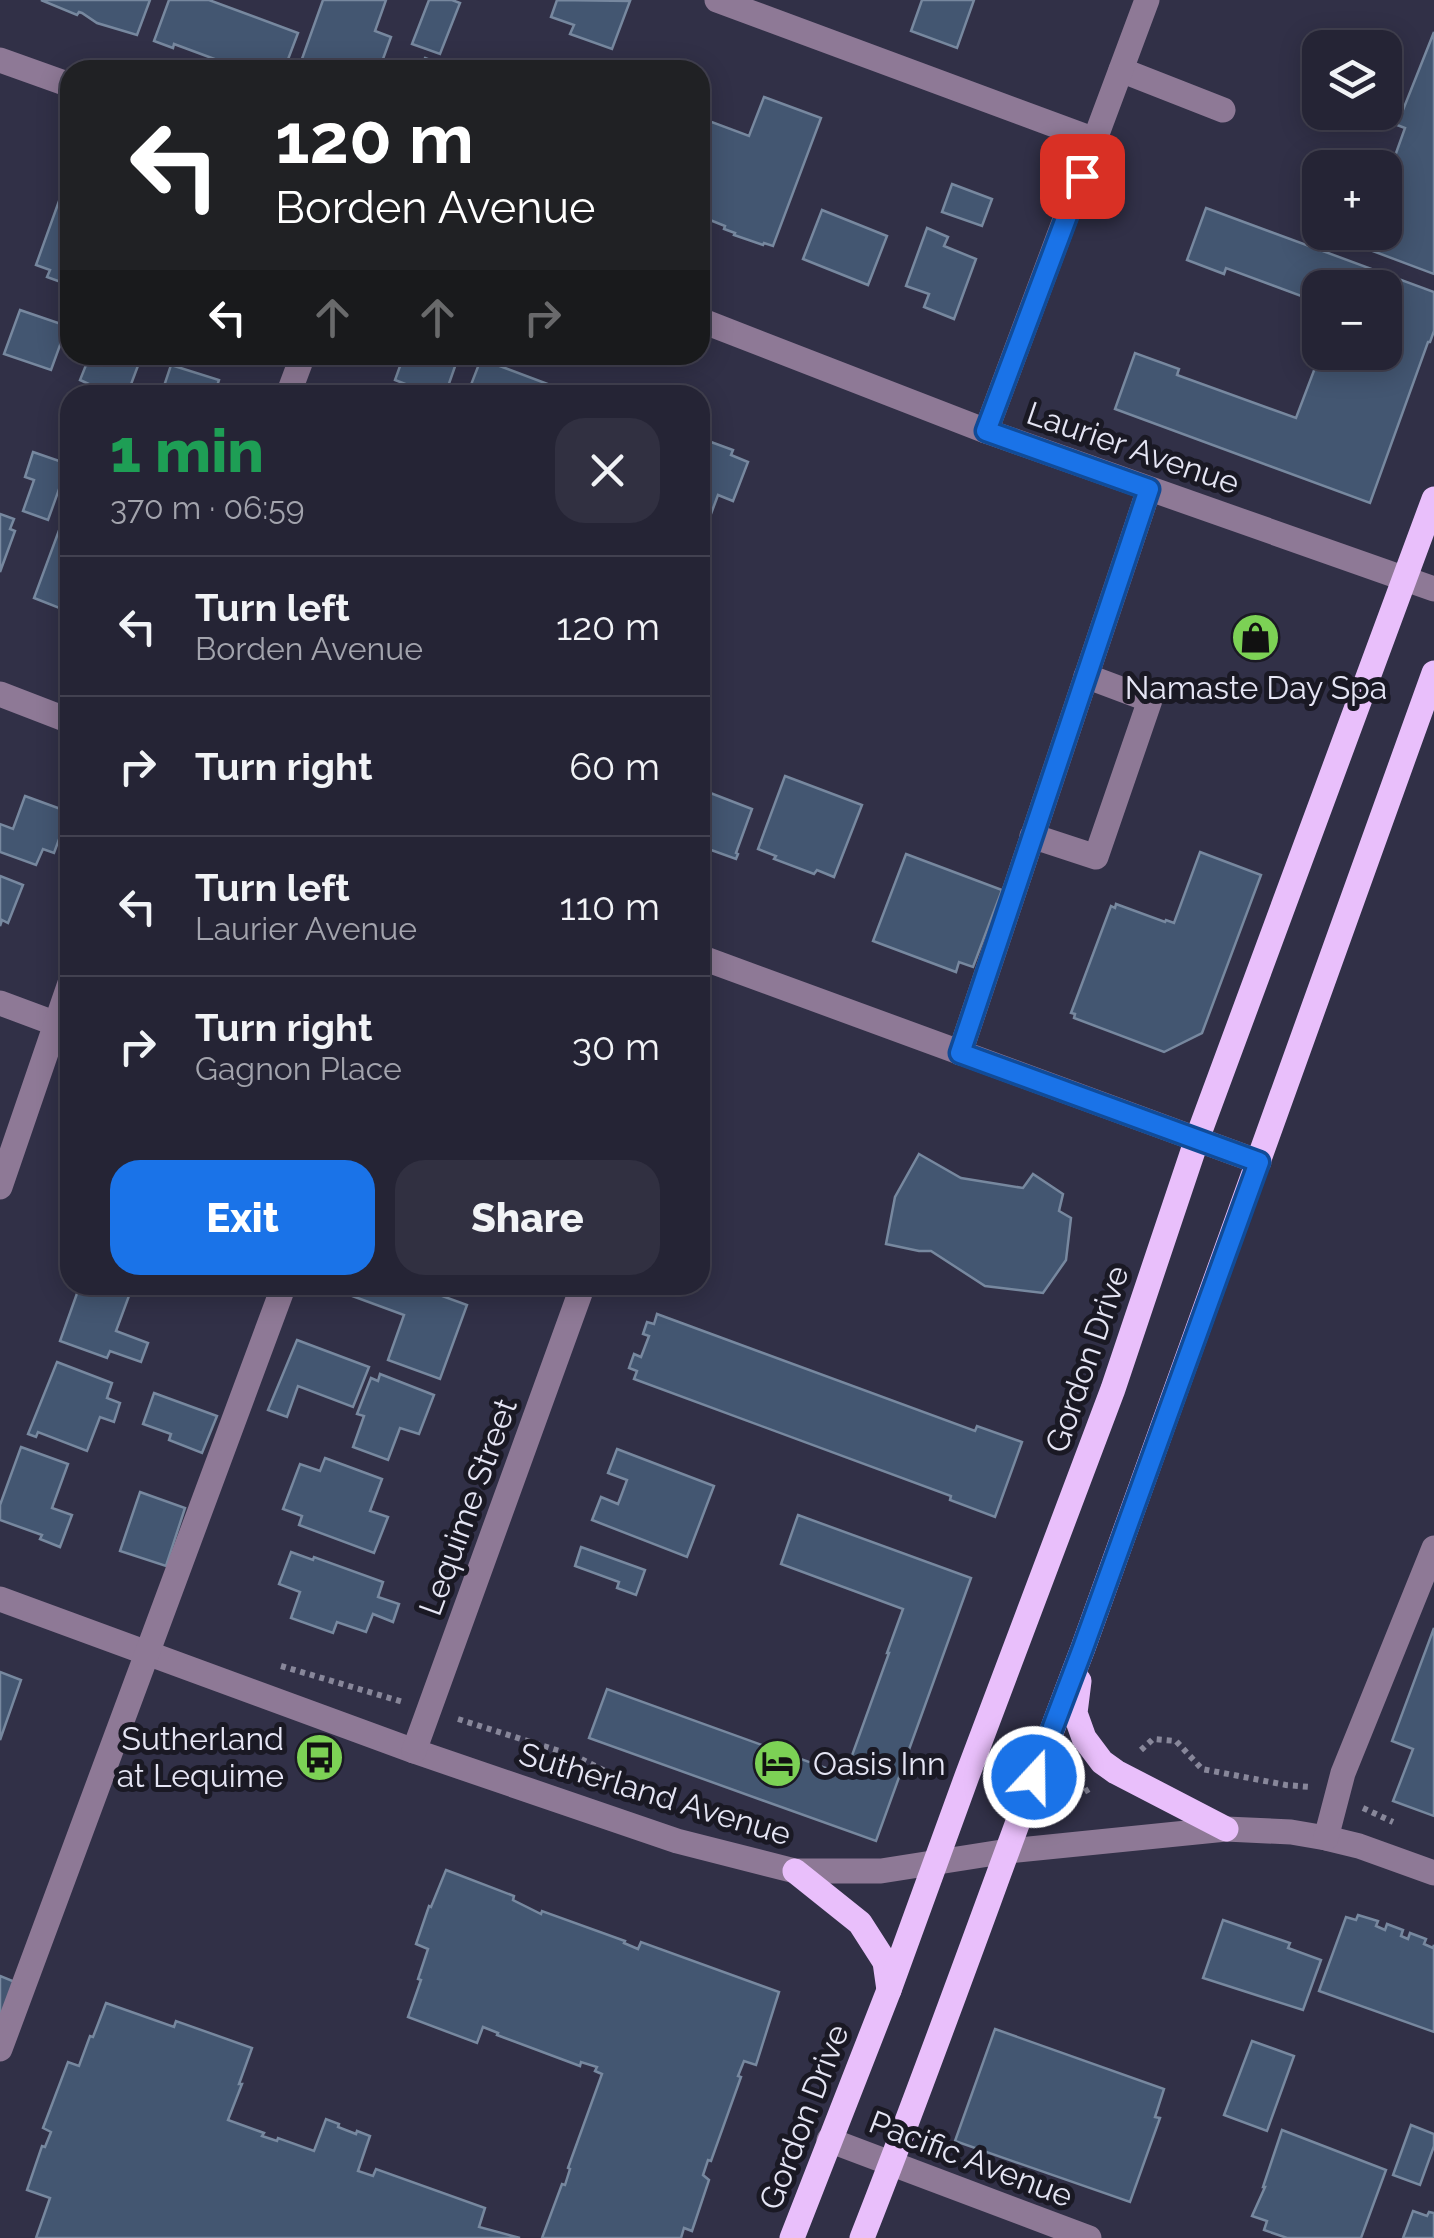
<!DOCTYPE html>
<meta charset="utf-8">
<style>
:root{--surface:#252435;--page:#313041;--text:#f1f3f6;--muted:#a3a4ad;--line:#424150;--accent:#1a73e8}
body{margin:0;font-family:Raleway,sans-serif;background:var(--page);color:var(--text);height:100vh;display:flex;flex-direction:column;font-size:38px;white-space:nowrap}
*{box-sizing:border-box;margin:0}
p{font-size:32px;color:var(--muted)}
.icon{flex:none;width:55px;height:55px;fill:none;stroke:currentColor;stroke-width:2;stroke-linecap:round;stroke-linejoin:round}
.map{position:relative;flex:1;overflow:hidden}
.drawer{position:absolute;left:60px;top:385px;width:650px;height:910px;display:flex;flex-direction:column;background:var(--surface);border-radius:30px;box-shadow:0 5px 25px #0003,0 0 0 2px var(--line)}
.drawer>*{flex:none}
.banner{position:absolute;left:60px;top:60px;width:650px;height:305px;border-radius:30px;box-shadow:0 5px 25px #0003,0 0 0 2px var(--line);background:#202124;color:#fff;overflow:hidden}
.controls{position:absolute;left:1302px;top:30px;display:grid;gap:20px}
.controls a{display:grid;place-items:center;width:100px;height:100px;border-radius:20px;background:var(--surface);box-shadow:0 5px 25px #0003,0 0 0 2px var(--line);font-size:50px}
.pin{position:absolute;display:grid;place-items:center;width:85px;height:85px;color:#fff;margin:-42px;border-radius:20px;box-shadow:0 5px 15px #0006}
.me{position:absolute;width:110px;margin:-55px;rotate:21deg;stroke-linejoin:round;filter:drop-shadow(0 0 8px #0008)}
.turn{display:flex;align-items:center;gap:35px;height:210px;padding:0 50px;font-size:45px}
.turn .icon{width:130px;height:130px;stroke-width:2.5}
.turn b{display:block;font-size:70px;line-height:85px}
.lanes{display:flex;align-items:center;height:95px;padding:0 50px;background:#0003;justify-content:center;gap:50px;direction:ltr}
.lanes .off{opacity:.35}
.round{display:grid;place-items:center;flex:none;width:105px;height:105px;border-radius:30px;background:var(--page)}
.headline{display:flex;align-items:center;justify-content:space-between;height:170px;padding:0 50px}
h1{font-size:60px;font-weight:800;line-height:75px;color:#1e9e55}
.button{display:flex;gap:20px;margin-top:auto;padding:20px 50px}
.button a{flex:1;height:115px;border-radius:30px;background:var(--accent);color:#fff;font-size:40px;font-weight:800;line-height:115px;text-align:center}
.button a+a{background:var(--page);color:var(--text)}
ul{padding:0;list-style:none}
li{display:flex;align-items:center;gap:30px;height:140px;padding:0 50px;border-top:2px solid var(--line)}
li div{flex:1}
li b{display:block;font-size:38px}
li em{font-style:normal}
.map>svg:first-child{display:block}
.building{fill:#435671;stroke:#77889f;stroke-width:2.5}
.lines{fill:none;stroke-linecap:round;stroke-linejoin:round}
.path{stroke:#88879a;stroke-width:6;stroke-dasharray:5 5;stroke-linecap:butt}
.minor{stroke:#8e7996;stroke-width:25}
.major{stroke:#e9bffb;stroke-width:25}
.route-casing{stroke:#114b97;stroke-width:25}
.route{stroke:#1a73e8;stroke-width:18}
.labels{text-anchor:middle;stroke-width:10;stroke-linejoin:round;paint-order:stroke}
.street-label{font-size:32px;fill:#e5e5f4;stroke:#1a1924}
.poi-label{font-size:32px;fill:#e5e5f4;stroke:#1a1924}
</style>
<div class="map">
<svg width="1434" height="2238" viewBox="0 0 1434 2238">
<rect width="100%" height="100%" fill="#313047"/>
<g class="building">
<polygon points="41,0 150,0 137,35 97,23 82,13 79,12 77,15"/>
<polygon points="169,0 209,0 298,33 284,70 244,70 174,44 173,48 154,41"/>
<polygon points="323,0 386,0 375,31 391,37 379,70 361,64 359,70 298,70"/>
<polygon points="429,0 452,0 460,3 440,54 412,44"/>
<polygon points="557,0 630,1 612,49 570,34 574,25 551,17"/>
<polygon points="922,0 974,0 957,48 911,31"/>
<polygon points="1434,32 1434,274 1362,247 1367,232 1385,232 1385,168 1390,170 1405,128 1397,125"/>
<polygon points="425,58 456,70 420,70"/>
<polygon points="764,97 821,118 773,246 764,243 763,245 734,235 735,233 724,229 725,226 710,220 705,235 700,234 701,118 749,136"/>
<polygon points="68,176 70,177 69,285 47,277 50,270 36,265"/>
<polygon points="952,184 992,199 982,226 942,212"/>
<polygon points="1206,208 1434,292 1434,331 1430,342 1428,342 1370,503 1115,409 1135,353 1179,369 1177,375 1296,418 1321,352 1385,352 1385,288 1320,288 1320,303 1226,268 1224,274 1187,260"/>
<polygon points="822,210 887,236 868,285 803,259"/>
<polygon points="927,228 948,237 944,246 976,259 954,319 924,307 929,294 906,286"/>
<polygon points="20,310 67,326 51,370 4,354"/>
<polygon points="90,355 142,355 127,395 113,395 80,380"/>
<polygon points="404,355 459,355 445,395 429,392 428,395 405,395 408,385 395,380"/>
<polygon points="481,359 553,386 550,395 467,395"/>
<polygon points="171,365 219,380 214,395 161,395"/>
<polygon points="700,438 733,450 731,455 748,462 733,501 718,495 711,514 700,510"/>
<polygon points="33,452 68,464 48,520 23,511 34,480 25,477"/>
<polygon points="70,508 70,605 67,611 34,598 61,525 63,526"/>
<polygon points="0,514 14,519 10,529 15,531 0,572"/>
<polygon points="785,776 862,805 834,877 817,870 814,874 774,859 776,856 758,849"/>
<polygon points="700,789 752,809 736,853 738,854 736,859 700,846"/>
<polygon points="25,796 69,812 54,853 43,849 36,865 0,852 0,824 13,829"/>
<polygon points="1200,852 1261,875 1202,1033 1164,1052 1074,1018 1075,1014 1071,1013 1111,906 1115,908 1116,904 1165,922 1166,920 1174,923"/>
<polygon points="906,854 1002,890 973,967 959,962 956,972 873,941"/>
<polygon points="0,876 23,885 8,923 2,920 0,926"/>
<polygon points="919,1154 961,1178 1023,1188 1033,1174 1063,1194 1059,1211 1071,1218 1066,1260 1043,1293 985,1286 931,1251 919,1251 886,1244 895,1197"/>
<polygon points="80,1285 133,1285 116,1331 148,1343 141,1362 110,1351 107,1358 60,1341"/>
<polygon points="347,1285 405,1285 414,1288 415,1286 467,1305 440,1379 388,1360 404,1315 344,1293"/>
<polygon points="657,1314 975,1431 977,1426 1022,1442 995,1517 950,1500 951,1496 634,1379 637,1371 629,1368 634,1354 641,1357 649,1336 643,1334 647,1322 654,1324"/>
<polygon points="297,1340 369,1367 353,1407 298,1386 287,1417 268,1410"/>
<polygon points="57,1362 112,1383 107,1398 120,1403 114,1422 100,1417 87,1451 38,1432 36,1437 28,1434"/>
<polygon points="380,1374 434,1395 419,1434 400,1428 388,1460 353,1447 364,1416 357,1414 371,1378 378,1381"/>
<polygon points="154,1393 217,1416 202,1453 169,1440 171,1434 143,1424"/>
<polygon points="21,1447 68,1464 52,1508 72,1515 60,1547 40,1539 42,1535 0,1520 0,1505"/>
<polygon points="617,1449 714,1486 687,1557 592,1520 601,1497 618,1504 627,1480 608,1473"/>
<polygon points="325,1458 382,1479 370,1511 388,1517 374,1553 299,1525 302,1516 283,1509 300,1464 320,1471"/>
<polygon points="140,1492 185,1508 166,1566 120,1551"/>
<polygon points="798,1515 971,1578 876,1841 589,1738 607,1689 845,1775 889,1653 887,1653 903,1609 781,1564"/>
<polygon points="581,1547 645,1570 636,1595 617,1588 619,1582 575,1566"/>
<polygon points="291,1552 313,1560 314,1557 383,1582 378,1597 399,1604 393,1622 373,1614 366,1632 337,1622 333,1633 291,1618 300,1592 279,1584"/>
<polygon points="1434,1628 1434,1816 1393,1801 1413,1749 1392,1741"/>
<polygon points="0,1672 21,1680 0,1740"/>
<polygon points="446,1870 514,1896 513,1900 541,1914 542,1911 625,1941 624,1943 638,1949 641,1942 779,1992 756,2065 744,2061 738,2076 741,2077 711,2161 708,2160 703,2175 709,2180 692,2231 684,2228 681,2238 542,2238 562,2184 565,2185 570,2169 568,2168 602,2074 595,2071 597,2067 581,2062 580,2066 497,2035 498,2033 483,2027 477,2043 408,2017 421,1980 418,1979 428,1949 416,1944 429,1906 431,1907"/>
<polygon points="1358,1915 1378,1921 1376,1926 1385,1930 1387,1924 1403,1930 1401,1936 1408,1939 1410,1933 1426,1939 1424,1944 1433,1948 1434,1945 1434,2032 1319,1991 1346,1917 1356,1920"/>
<polygon points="1223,1920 1290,1943 1288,1948 1321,1960 1303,2010 1203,1978"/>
<polygon points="0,1976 15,1982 0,2024"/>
<polygon points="106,2003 174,2027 176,2021 252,2048 239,2084 242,2084 228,2120 264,2133 262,2136 277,2141 278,2138 314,2151 326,2119 339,2124 338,2127 356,2134 357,2131 370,2136 358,2171 373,2176 376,2169 485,2208 479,2227 520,2238 36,2238 50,2198 27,2190 42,2146 45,2147 51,2132 43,2128 68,2062 79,2066 90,2036 93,2037"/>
<polygon points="995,2029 1164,2089 1155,2117 1160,2118 1130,2202 955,2141"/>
<polygon points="1252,2041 1294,2056 1267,2131 1224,2115"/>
<polygon points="1411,2125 1434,2134 1434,2146 1420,2185 1393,2175"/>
<polygon points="1282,2130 1386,2170 1361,2238 1287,2238 1264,2230 1267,2221 1252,2216 1265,2187 1263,2187"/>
<polygon points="1413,2211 1427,2216 1429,2212 1434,2213 1434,2238 1403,2238"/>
</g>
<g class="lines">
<g class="path">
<polyline points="281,1666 403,1702"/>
<polyline points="458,1719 575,1756 669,1803"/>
<polyline points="1141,1750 1153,1739 1176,1741 1202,1769 1286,1785 1310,1787"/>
<polyline points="1057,1803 1074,1798 1091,1788"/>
<polyline points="1363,1808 1393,1822"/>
</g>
<g class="minor">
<polyline points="717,0 1095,140"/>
<polyline points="0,60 70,85"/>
<polyline points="1121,70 1223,110"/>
<polyline points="700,320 986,431 1434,589"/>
<polyline points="288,395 303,355"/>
<polyline points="986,431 1147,0"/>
<polyline points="0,694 70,721"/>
<polyline points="1032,836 1096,857 1150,700 1086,676"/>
<polyline points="700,957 1259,1162"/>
<polyline points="0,1003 70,1029"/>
<polyline points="960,1053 1149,489"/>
<polyline points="0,1187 70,983"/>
<polyline points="0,1599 414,1751 677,1841 795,1871 881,1871 1008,1851 1226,1829 1291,1832 1326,1838 1359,1846 1434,1873"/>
<polyline points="414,1751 583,1285"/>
<polyline points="1326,1838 1343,1773 1434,1548"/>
<polyline points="0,2049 284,1285"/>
<polyline points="829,2140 1089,2238"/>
</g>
<g class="major">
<polyline points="1079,1681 1075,1713 1084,1738 1102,1762 1116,1772 1226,1829"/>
<polyline points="795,1871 860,1923 885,1962 889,1990"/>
<polyline points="792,2238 889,1990 967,1776 1113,1389 1197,1139 1434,499"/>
<path d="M862 2238C939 2043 1008 1844 1083 1648L1434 673"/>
</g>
</g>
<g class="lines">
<defs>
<polyline id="route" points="1034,1777 1083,1648 1259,1162 960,1053 1149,489 986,431 1082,176"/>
</defs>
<use href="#route" class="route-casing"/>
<use href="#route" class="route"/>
</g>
<defs>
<symbol id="shop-disc" viewBox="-11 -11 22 22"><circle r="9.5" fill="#7cd155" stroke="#1a1924"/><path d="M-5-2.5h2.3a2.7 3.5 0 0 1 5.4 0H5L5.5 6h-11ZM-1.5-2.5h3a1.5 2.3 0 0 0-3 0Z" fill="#111"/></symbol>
<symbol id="bus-disc" viewBox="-11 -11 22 22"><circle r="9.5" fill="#7cd155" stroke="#1a1924"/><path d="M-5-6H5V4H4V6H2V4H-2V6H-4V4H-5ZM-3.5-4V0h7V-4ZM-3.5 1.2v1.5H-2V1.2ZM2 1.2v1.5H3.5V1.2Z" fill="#111"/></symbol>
<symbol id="hotel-disc" viewBox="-11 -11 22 22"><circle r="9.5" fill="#7cd155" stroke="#1a1924"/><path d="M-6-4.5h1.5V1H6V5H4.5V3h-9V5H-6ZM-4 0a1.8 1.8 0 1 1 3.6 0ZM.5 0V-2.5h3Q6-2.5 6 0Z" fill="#111"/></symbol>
</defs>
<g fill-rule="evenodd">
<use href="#shop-disc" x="1228" y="610" width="55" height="55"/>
<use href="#bus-disc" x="292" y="1730" width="55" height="55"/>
<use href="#hotel-disc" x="750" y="1736" width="55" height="55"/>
</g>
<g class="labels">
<g class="street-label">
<text transform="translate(1133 448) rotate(19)" y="11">Laurier Avenue</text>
<text transform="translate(1087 1359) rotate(-71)" y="11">Gordon Drive</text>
<text transform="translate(468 1507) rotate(-70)" y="11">Lequime Street</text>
<text transform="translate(655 1794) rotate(17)" y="11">Sutherland Avenue</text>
<text transform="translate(804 2117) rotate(-69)" y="11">Gordon Drive</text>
<text transform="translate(971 2159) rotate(21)" y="11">Pacific Avenue</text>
</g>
<g class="poi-label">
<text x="1256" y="699">Namaste Day Spa</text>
<text x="284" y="1750" text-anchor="end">Sutherland<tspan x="284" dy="37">at Lequime</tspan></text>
<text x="813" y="1775" text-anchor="start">Oasis Inn</text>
</g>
</g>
</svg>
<div class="controls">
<a><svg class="icon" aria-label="layers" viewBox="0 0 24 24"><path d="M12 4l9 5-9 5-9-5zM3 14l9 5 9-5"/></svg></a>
<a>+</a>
<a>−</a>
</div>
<div class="pin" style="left:1082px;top:176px;background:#d93025"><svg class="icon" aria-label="arrive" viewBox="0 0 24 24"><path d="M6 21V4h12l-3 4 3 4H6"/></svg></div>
<svg class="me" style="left:1034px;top:1777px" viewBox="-20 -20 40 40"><circle r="17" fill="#1a73e8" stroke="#fff" stroke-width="3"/><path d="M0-11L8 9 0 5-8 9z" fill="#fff"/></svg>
<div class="banner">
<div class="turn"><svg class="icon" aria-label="left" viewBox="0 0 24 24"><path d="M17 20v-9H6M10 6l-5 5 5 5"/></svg><div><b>120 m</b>Borden Avenue</div></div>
<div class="lanes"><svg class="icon" aria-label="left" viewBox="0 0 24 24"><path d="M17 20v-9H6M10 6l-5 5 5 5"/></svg><svg class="icon off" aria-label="ahead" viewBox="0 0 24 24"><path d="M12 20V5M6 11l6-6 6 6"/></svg><svg class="icon off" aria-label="ahead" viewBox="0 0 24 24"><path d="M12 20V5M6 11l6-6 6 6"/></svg><svg class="icon off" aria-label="right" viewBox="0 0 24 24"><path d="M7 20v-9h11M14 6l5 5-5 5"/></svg></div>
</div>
<section class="drawer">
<div class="headline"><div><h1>1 min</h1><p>370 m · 06:59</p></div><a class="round"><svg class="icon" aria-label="close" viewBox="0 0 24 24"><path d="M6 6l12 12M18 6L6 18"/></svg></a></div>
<ul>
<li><svg class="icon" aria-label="left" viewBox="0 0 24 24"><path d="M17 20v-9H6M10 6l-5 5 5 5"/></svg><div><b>Turn left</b><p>Borden Avenue</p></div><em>120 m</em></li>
<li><svg class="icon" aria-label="right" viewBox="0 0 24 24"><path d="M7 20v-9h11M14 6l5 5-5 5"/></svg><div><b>Turn right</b></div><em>60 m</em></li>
<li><svg class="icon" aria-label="left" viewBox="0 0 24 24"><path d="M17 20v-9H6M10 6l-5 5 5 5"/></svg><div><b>Turn left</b><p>Laurier Avenue</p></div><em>110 m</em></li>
<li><svg class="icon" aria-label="right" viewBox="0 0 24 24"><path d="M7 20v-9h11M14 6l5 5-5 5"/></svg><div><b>Turn right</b><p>Gagnon Place</p></div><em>30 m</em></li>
</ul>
<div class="button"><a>Exit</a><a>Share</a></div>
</section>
</div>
